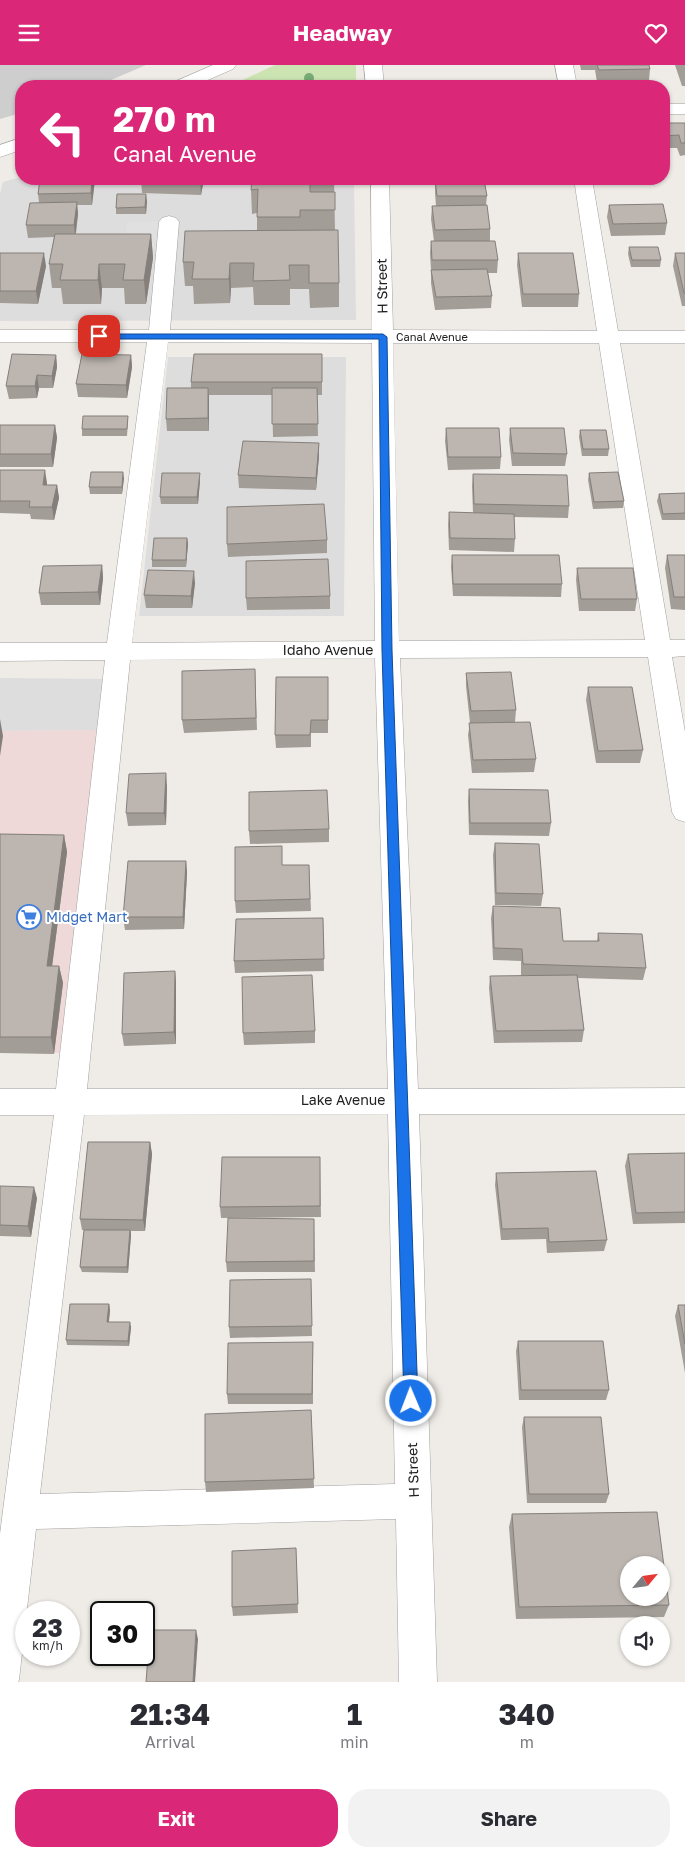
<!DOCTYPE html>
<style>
:root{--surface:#fff;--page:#f2f2f3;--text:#2b2b33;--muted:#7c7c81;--accent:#db2777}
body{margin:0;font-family:"Golos Text",sans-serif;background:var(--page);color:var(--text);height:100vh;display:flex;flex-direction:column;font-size:19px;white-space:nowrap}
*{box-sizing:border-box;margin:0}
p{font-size:16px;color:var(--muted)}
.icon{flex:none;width:28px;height:28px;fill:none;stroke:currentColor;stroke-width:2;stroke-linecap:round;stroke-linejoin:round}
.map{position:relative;height:1617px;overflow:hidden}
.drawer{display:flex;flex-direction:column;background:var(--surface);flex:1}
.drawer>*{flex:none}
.hud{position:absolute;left:15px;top:15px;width:655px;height:105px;border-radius:20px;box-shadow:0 1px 4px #0004;background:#db2777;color:#fff;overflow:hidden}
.needle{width:32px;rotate:61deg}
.buttons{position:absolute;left:620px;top:1491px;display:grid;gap:10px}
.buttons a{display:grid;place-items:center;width:50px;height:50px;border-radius:50%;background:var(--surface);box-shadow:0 1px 4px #0004;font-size:25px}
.speed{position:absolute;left:15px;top:1536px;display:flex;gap:10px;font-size:25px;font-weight:700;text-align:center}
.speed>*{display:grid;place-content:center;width:65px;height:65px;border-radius:50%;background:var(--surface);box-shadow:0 1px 4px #0004;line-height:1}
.speed small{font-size:12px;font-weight:400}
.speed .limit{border:2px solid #111;border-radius:8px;background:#fff;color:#111}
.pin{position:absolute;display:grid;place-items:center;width:42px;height:42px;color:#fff;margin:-21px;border-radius:10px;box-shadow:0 2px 8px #0006}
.me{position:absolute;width:55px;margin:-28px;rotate:359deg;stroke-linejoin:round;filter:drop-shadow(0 0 4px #0008)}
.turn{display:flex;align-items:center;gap:18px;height:105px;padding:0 15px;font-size:22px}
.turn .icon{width:65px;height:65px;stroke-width:2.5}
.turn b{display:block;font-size:35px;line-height:42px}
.eta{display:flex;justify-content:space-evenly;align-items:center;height:85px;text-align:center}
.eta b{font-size:30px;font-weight:700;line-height:35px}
.action{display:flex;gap:10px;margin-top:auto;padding:10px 15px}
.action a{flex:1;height:58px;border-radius:20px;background:var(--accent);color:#fff;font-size:20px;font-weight:700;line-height:58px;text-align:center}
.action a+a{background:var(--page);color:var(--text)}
header{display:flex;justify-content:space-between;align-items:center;height:65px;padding:0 15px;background:var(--accent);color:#fff;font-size:22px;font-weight:700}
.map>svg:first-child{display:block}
.residential{fill:#dedddd}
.commercial{fill:#eed8d8}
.religious{fill:#cecece}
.grass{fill:#cce4b2}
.parking{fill:#e0e0e0}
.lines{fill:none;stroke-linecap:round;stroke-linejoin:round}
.minor-casing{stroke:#a1a1a1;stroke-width:1}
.minor{fill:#fff;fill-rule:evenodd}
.tree{fill:#78ab77}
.wall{fill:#a39d97}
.shaded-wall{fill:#847f7b}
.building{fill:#bdb6b0;stroke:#847f7b;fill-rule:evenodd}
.route{fill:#1a73e8;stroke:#114b97}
.labels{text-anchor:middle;stroke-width:4;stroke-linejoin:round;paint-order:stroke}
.far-street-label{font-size:11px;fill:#202020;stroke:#fff}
.street-label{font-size:14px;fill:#202020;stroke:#fff}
.shop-label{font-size:14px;fill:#366cbe;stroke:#fff;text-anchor:start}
</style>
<header><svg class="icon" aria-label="menu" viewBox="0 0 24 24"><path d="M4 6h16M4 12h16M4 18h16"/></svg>Headway<svg class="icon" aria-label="heart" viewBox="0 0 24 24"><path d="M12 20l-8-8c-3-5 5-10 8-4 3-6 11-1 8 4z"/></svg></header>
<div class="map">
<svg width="685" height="1617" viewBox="0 0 685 1617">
<rect width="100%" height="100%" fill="#efece7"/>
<g class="residential">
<polygon points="21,112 21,114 354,114 356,255 0,256 0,129 3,117"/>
<polygon points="168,292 346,292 344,551 139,551"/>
<polygon points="0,613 106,614 100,665 0,666"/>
</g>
<polygon class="commercial" points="100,665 62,988 0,988 0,666"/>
<polygon class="religious" points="0,0 146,0 97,21 21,21 21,48 0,54"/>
<polygon class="grass" points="275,0 356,0 356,21 230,21"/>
<polygon class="parking" points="175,156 172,184 124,184 127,157"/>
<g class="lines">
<defs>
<g id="minor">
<polygon points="213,0 236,0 233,4 194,21 171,21 174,17"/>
<polygon points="364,0 382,0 384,21 366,21"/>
<polygon points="555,0 573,0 577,21 559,21"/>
<rect x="664" y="39" width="21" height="10"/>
<polygon points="21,73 21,85 0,92 0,80"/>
<path d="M371 114H389L393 265 597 266 574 114H592L618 266H685V278H620L670 575H685V591L672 592 685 667V757L676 754 672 747 648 592 400 593 418 1024 685 1023V1049H419L437 1617H399L396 1454 36 1464 19 1615 18 1617H0V1469L54 1050H0V1024H56L105 595 0 596V578H107L147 277H0V265H149L159 157 162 153 169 151 176 153 179 157 170 265H372ZM168 277 372 278 375 576 132 578ZM393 278H599L645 575 399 576ZM375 593 388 1024H87L130 595ZM388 1049 395 1419 40 1429 84 1050Z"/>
</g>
</defs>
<use href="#minor" class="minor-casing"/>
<use href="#minor" class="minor"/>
</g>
<circle class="tree" cx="309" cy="13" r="5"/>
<g class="wall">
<polygon points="580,0 649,0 650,4 649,16 597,17 595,5 581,5"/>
<polygon points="675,0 685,0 685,21 682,21"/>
<polygon points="664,58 685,58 685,90 680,91 677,83 664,83"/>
<polygon points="40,114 95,114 92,140 77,140 78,149 76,169 151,169 153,193 146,239 125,239 124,223 102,223 101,239 63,239 61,223 52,223 49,199 54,172 28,173 26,160 39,137 38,129"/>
<polygon points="141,114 204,114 201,130 142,128"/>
<polygon points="334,114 335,165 339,218 339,242 310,243 309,224 290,224 290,240 254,240 253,222 231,223 230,238 194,239 193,221 185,221 183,197 257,166 257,148 252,149 251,125"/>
<polygon points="432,114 484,114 487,131 486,140 490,164 490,176 498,195 497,208 488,208 492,231 491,243 435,245 431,218 431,205 430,188 431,176 434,176 431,154 432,141 436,141 435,128 435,119 433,119"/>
<polygon points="534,114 568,114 568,117 534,116"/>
<polygon points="147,136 146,149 116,149 116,143"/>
<polygon points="609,140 667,158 665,170 611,171 607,152"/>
<polygon points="629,182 661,195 660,202 631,202 628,189"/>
<polygon points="0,188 46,201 38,239 0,238"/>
<polygon points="518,188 579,229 578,242 522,242 517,200"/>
<polygon points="675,188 685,188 685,241 682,241 673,201"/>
<polygon points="322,289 322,330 317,330 318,371 273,372 272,330 209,330 209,366 167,366 166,354 191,323 191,317"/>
<polygon points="56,290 57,302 53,323 39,323 37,333 9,334 6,321"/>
<polygon points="131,290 132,302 127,333 78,332 76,319"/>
<polygon points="128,351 128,357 127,371 82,371 82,364"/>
<polygon points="0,360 55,360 57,373 53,402 0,402"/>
<polygon points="446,363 501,392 500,404 448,405 445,376"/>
<polygon points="510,363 567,389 565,401 512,401 509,375"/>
<polygon points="580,365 609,384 608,391 582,391 579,372"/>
<polygon points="319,378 319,391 316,425 239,423 238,410"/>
<polygon points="0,405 47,418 47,420 57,420 59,433 54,455 31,454 30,449 0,448"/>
<polygon points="589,408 624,436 623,443 593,444 588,415"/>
<polygon points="473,409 569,441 568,453 514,452 515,474 514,487 449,485 448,460 449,447 473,448 472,421"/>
<polygon points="124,413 122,429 90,429 89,422"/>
<polygon points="200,415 198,439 161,439 160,432"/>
<polygon points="685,428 685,455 662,455 657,436 659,429"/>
<polygon points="187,473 188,479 186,502 152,502 152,495"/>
<polygon points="327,475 327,488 228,492 227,479"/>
<polygon points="452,490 562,519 561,532 453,531 451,502"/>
<polygon points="667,490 685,490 685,545 671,544 665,503"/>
<polygon points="102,500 103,513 100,540 41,540 39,528"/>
<polygon points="577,503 637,534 635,546 579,546 576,515"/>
<polygon points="195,518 192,543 146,543 144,530"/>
<polygon points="330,531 330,544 247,545 246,533"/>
<polygon points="255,604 257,665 184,668 182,655"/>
<polygon points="466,608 516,645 515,657 536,694 534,707 472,708 468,670 470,658 466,621"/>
<polygon points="328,612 328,668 311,668 311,682 276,683 275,670"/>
<polygon points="588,622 643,685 640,698 596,698 586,635"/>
<polygon points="167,721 166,760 128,761 126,748"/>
<polygon points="469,724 551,758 549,771 469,770 468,736"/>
<polygon points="329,764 329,777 250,779 249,766"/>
<polygon points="0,769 64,770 67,787 52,901 59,901 63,918 54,989 0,988"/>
<polygon points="495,778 543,829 541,841 495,840 493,790"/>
<polygon points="186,796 187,808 184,864 125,865 123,852"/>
<polygon points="283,800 309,800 311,846 236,848 235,836"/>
<polygon points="493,841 563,876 597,876 598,868 646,903 643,915 578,913 584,965 582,977 494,978 489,923 490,911 521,911 521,896 493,895 491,853"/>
<polygon points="323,853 324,906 235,908 234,896"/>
<polygon points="175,906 176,918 176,979 124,981 122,969"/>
<polygon points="315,966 315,978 244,980 243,968"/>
<polygon points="150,1077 152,1089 145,1166 131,1166 131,1170 128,1208 82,1207 80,1202 84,1165 82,1165 80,1154"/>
<polygon points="685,1088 685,1158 633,1159 625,1101 628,1089"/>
<polygon points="320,1092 321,1152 221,1153 220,1142"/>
<polygon points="496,1108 607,1175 604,1186 547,1188 546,1174 501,1175 495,1120"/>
<polygon points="0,1121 37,1133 31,1172 0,1171"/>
<polygon points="314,1154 315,1207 227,1207 226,1197"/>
<polygon points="311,1214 312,1271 230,1273 229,1262"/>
<polygon points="109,1239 110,1245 109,1257 131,1262 129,1281 67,1280 66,1275"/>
<polygon points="678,1240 685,1240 685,1308 675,1251"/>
<polygon points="518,1276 609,1325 606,1335 519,1335 516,1286"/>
<polygon points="313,1277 313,1339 228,1339 227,1329"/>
<polygon points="311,1345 314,1423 206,1427 205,1417"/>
<polygon points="524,1352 609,1429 606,1438 527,1438 522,1362"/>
<polygon points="512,1449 669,1540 664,1552 516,1554 509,1462"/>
<polygon points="296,1483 298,1548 233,1551 232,1542"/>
</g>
<g class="shaded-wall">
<polygon points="92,114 95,114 92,140 91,128"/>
<polygon points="200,114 204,114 201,130"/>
<polygon points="146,129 147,136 146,149 145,142"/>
<polygon points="77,137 78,149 75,172 74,160"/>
<polygon points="151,169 153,193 146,239 144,215"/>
<polygon points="44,188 46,201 38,239 36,226"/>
<polygon points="230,198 231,223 230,238 229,214"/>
<polygon points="99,199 102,223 101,239 98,215"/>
<polygon points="56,290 57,302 53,323 52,311"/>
<polygon points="131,290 132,302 127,333 126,320"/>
<polygon points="37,310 39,323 37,333 35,321"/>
<polygon points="208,323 209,335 209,366 208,353"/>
<polygon points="55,360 57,373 53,402 51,389"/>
<polygon points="319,378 319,391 316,425 316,413"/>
<polygon points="45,405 47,418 45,433 43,420"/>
<polygon points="123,407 124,413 122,429 122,422"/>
<polygon points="200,408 200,415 198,439 197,432"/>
<polygon points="57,420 59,433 54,455 52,442"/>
<polygon points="187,473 188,479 186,502 186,495"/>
<polygon points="102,500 103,513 100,540 98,527"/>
<polygon points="194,506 195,518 192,543 191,531"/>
<polygon points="0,654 3,671 0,691"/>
<polygon points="166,708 167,721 166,760 164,748"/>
<polygon points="64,770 67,787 50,917 47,901"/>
<polygon points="186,796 187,808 184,864 183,852"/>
<polygon points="59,901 63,918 54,989 51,972"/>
<polygon points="175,906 176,918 176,979 174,967"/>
<polygon points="150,1077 152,1089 145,1166 143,1155"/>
<polygon points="34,1122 37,1133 31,1172 28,1161"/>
<polygon points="130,1165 131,1170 128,1208 127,1202"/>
<polygon points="109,1239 110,1245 108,1262 107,1257"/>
<polygon points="130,1257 131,1262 129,1281 128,1276"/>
<polygon points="196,1565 198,1574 195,1617 193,1617"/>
</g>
<g class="building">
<polygon points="597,0 649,0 650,4 599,5"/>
<polygon points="664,58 685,58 685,78 681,78 679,70 664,71"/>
<polygon points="40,114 92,114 91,128 38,129"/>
<polygon points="252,114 334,114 334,117 310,118 310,127 335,127 335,145 300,145 300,152 257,152 258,124 251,125"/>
<polygon points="435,115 484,115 487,131 437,131"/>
<polygon points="117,129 146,129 145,142 116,143"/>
<polygon points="77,137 74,160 26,160 30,138"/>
<polygon points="663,139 667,158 613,159 609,140"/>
<polygon points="487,140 490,164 435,165 432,141"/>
<polygon points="338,165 339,218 309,218 309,200 289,200 290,215 253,216 254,198 230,198 229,214 192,214 194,197 183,197 185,166"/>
<polygon points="55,169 151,169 144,215 123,215 125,199 99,199 98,215 60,215 63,199 49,199"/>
<polygon points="431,176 495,176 498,195 432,195"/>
<polygon points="629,182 658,182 661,195 632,195"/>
<polygon points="0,188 44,188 36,226 0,226"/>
<polygon points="518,188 573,188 579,229 523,229"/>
<polygon points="675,188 685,188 685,228 684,228"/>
<polygon points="487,204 492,231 436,232 431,205"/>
<polygon points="12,289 56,290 52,311 37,310 35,321 6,321"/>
<polygon points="82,289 131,290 126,320 76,319"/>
<polygon points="194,289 322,289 322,317 191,317"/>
<polygon points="167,323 208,323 208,353 166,354"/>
<polygon points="272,323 317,323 318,359 272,359"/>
<polygon points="83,351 128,351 127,364 82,364"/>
<polygon points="0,360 55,360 51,389 0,389"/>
<polygon points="446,363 499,363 501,392 448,392"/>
<polygon points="510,363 564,363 567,389 513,388"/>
<polygon points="580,365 606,365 609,384 583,384"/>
<polygon points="243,376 319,378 316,413 238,410"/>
<polygon points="0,405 45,405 43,420 57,420 52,442 29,442 30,436 0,436"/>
<polygon points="91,407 123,407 122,422 89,422"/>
<polygon points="618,407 624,436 594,437 589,408"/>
<polygon points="162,408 200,408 197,432 160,432"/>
<polygon points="473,409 567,410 569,441 474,439"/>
<polygon points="685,428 685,448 663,449 659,429"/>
<polygon points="324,439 327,475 227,479 227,442"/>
<polygon points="449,447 514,449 515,474 450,473"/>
<polygon points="154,473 187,473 186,495 152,495"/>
<polygon points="452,490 559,490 562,519 453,519"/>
<polygon points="667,490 685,490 685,532 674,532"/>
<polygon points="328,494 330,531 246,533 246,496"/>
<polygon points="102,500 98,527 39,528 43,501"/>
<polygon points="577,503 633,503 637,534 581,534"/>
<polygon points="148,505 194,506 191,531 144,530"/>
<polygon points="255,604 256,653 182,655 182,606"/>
<polygon points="511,607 516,645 471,646 466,608"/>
<polygon points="276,612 328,612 328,655 311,655 310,670 275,670"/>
<polygon points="588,622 632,622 643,685 598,686"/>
<polygon points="530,657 536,694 473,695 469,658"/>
<polygon points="166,708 164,748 126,748 129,709"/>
<polygon points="469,724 548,725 551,758 470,758"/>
<polygon points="327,725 329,764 249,766 249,727"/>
<polygon points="0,769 64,770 47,901 59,901 51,972 0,972"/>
<polygon points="495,778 539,779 543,829 496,828"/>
<polygon points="282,781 282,800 309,800 310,834 235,836 235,782"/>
<polygon points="128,796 186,796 183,852 123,852"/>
<polygon points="493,841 560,843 563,876 599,876 598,868 642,869 646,903 523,899 522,884 494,883"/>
<polygon points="323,853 324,894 234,896 236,854"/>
<polygon points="175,906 174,967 122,969 124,908"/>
<polygon points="312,910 315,966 243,968 242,912"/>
<polygon points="577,910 584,965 496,966 490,911"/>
<polygon points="88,1077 150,1077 143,1155 80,1154"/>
<polygon points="685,1088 685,1147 636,1148 628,1089"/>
<polygon points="222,1092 320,1092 320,1141 220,1142"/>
<polygon points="596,1106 607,1175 549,1177 548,1163 502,1164 496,1108"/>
<polygon points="0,1121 34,1122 28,1161 0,1160"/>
<polygon points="228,1153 314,1154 314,1196 226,1197"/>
<polygon points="84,1165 130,1165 127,1202 80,1202"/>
<polygon points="311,1214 312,1261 229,1262 230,1215"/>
<polygon points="70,1239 109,1239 107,1257 130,1257 128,1276 66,1275"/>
<polygon points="678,1240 685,1240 685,1279"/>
<polygon points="518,1276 603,1276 609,1325 521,1325"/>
<polygon points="313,1277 312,1329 227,1329 228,1278"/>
<polygon points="311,1345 314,1414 205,1417 205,1349"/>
<polygon points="524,1352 601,1352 609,1429 529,1429"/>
<path d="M657 1447 669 1540 519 1542 512 1449ZM629 1500H661V1532H629Z"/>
<polygon points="296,1483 298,1539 232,1542 232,1486"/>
<polygon points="150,1565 196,1565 193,1617 146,1617"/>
</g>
<polygon class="route" points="96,269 383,269 387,272 392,585 418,1336 416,1341 411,1343 406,1341 404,1336 382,585 379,274 99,274 96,273"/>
<defs>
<symbol id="supermarket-ring" viewBox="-11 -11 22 22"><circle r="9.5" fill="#fff" stroke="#3f7fe0" stroke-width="1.5"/><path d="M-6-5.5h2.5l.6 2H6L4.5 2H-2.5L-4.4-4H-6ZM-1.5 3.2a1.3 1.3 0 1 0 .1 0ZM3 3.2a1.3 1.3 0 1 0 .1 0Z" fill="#3f7fe0"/></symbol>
</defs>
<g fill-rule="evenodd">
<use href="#supermarket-ring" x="15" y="838" width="28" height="28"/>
</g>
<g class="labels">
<g class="far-street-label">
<text x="432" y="276">Canal Avenue</text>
</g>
<g class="street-label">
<text transform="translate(382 221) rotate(-91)" y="5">H Street</text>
<text x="328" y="590">Idaho Avenue</text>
<text x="343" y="1040">Lake Avenue</text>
<text transform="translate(413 1405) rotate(-92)" y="5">H Street</text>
</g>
<g class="shop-label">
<text x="46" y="857">Midget Mart</text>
</g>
</g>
</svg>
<div class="buttons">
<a><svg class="needle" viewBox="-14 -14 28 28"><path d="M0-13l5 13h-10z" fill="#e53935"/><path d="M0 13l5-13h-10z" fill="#7c7c81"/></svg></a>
<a><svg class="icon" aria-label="sound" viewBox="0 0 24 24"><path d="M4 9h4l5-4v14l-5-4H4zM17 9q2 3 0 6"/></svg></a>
</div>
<div class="speed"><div>23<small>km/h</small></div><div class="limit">30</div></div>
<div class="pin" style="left:99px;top:271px;background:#d93025"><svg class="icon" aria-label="arrive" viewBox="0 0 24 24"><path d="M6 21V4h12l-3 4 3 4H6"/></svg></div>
<svg class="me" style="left:411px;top:1336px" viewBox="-20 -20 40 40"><circle r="17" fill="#1a73e8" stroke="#fff" stroke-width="3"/><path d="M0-11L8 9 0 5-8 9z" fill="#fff"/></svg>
<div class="hud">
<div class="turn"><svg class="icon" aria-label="left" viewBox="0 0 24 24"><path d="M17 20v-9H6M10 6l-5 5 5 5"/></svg><div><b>270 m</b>Canal Avenue</div></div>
</div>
</div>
<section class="drawer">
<div class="eta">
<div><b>21:34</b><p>Arrival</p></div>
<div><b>1</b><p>min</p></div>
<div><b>340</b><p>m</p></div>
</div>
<div class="action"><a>Exit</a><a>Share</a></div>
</section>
